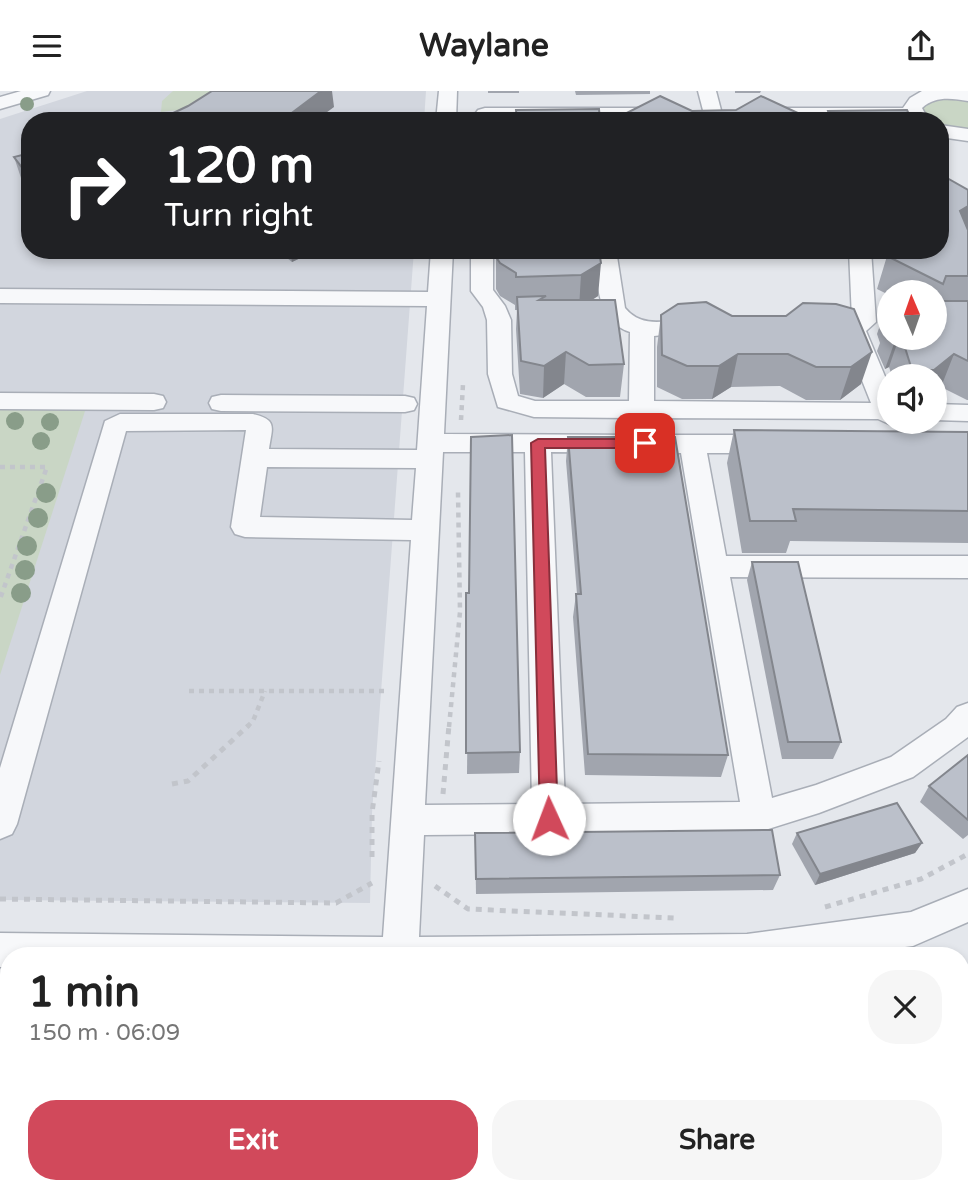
<!DOCTYPE html>
<meta charset="utf-8">
<style>
:root{--surface:#fff;--page:#f6f6f6;--text:#222;--muted:#767676;--accent:#d1495b}
body{margin:0;font-family:"Varela Round",sans-serif;background:var(--page);color:var(--text);height:100vh;display:flex;flex-direction:column;font-size:26px;white-space:nowrap}
*{box-sizing:border-box;margin:0}
p{font-size:23px;color:var(--muted)}
.icon{flex:none;width:38px;height:38px;fill:none;stroke:currentColor;stroke-width:2;stroke-linecap:round;stroke-linejoin:round}
.map{position:relative;flex:1;overflow:hidden}
.sheet{position:absolute;left:0px;top:856px;width:970px;height:247px;display:flex;flex-direction:column;background:var(--surface);border-radius:28px 28px 0 0;box-shadow:0 4px 10px #0003}
.sheet>*{flex:none}
.banner{position:absolute;left:21px;top:21px;width:928px;height:147px;border-radius:28px;box-shadow:0 4px 10px #0003;background:#202124;color:#fff;overflow:hidden}
.needle{width:46px;rotate:358deg}
.controls{position:absolute;left:877px;top:189px;display:grid;gap:14px}
.controls a{display:grid;place-items:center;width:70px;height:70px;border-radius:50%;background:var(--surface);box-shadow:0 4px 10px #0003;font-size:35px}
.pin{position:absolute;display:grid;place-items:center;width:60px;height:60px;color:#fff;margin:-30px;border-radius:14px;box-shadow:0 4px 10px #0006}
.me{position:absolute;width:77px;margin:-38px;rotate:358deg;stroke-linejoin:round;filter:drop-shadow(0 0 5px #0008)}
.turn{display:flex;align-items:center;gap:24px;height:147px;padding:0 28px;font-size:32px}
.turn .icon{width:91px;height:91px;stroke-width:2.5}
.turn b{display:block;font-size:49px;line-height:60px}
.round{display:grid;place-items:center;flex:none;width:74px;height:74px;border-radius:28px;background:var(--page)}
.overview{display:flex;align-items:center;justify-content:space-between;height:119px;padding:0 28px}
h1{font-size:42px;font-weight:800;line-height:52px}
.button{display:flex;gap:14px;margin-top:auto;padding:14px 28px}
.button a{flex:1;height:80px;border-radius:28px;background:var(--accent);color:#fff;font-size:28px;font-weight:800;line-height:80px;text-align:center}
.button a+a{background:var(--page);color:var(--text)}
header{display:flex;justify-content:space-between;align-items:center;height:91px;padding:0 28px;background:var(--surface);font-size:32px;font-weight:800}
.map>svg:first-child{display:block}
.built{fill:#d2d6de}
.green{fill:#c9d6c5}
.lines{fill:none;stroke-linecap:round;stroke-linejoin:round}
.minor-casing{stroke:#a9aeb7;stroke-width:3}
.path-far1{stroke:#c2c5cb;stroke-width:4.5;stroke-dasharray:5 5;stroke-linecap:butt}
.path{stroke:#c2c5cb;stroke-width:5;stroke-dasharray:6 6;stroke-linecap:butt}
.minor{fill:#f7f8fa;fill-rule:evenodd}
.tree{fill:#899d89}
.wall{fill:#a1a5ae}
.shaded-wall{fill:#83868d}
.building{fill:#bbc0ca;stroke:#83868d;stroke-width:2}
.route{fill:#d1495b;stroke:#882f3b;stroke-width:2}
</style>
<header><svg class="icon" aria-label="menu" viewBox="0 0 24 24"><path d="M4 6h16M4 12h16M4 18h16"/></svg>Waylane<svg class="icon" aria-label="share" viewBox="0 0 24 24"><path d="M12 15V3M7 8l5-5 5 5M5 13v7h14v-7"/></svg></header>
<div class="map">
<svg width="968" height="1102" viewBox="0 0 968 1102">
<rect width="100%" height="100%" fill="#e4e7ec"/>
<polygon class="built" points="87,0 426,0 424,30 30,30 30,159 414,159 372,722 370,812 0,809 0,28"/>
<g class="green">
<polygon points="173,0 251,0 203,30 177,19 161,21 162,10"/>
<polygon points="934,7 968,8 968,40 940,35 940,30 926,28 920,18"/>
<polygon points="0,316 86,317 0,584"/>
<polygon points="968,1079 968,1102 735,1102 733,1095 883,1094 888,1101 913,1094 961,1094 961,1081"/>
</g>
<g class="lines">
<defs>
<g id="minor">
<polygon points="21,0 50,0 48,4 0,18 0,6"/>
<polygon points="439,0 457,0 456,30 436,30"/>
<polygon points="698,0 716,0 722,23 719,27 705,27"/>
<path d="M922 0H968V10C951 7 935 5 922 17L929 30 758 29 748 23 758 17H903L910 7Z"/>
<polygon points="485,17 663,17 673,23 663,29 478,27 475,23 478,19"/>
<polygon points="940,34 968,38 968,50 940,46"/>
<path d="M431 159H453L444 343 638 344 632 342 628 336V327L534 326 498 316 488 283 487 229 483 216 471 200V159H493V199L505 215 511 229 512 283 518 305 535 310H629L630 241C595 230 598 190 594 159H616L625 217C647 244 681 222 708 229L712 234 708 239 654 245V310L871 312 844 244 812 241 808 236 812 231 852 228 849 159H871L876 231 866 240 889 295V331H898L889 333 878 328 654 327V336L650 342 643 344H772L781 347 785 353 781 359 772 362H707L726 465H968V487L730 486 772 707 816 694 891 666 946 628 957 616 968 612V646L913 686 819 722 759 741 424 744 419 846 747 843 911 821 968 798V831L913 855 841 864H9V876H0V842L383 846 411 449 245 446 235 443 231 436 246 339 126 340 17 733 12 743 0 748V677L105 330 120 323H253C278 329 272 336 269 358L417 359 427 215 0 212V198L428 201ZM443 361H525L532 713 425 714ZM551 361 681 362 740 711 565 713ZM267 376 416 377 412 429 260 426Z"/>
<polygon points="0,302 154,303 163,305 166,311 163,317 154,319 0,318"/>
<polygon points="221,304 405,305 414,307 417,313 414,319 405,321 221,320 212,318 209,312 212,306"/>
<polygon points="934,313 968,314 968,330 934,329"/>
<polygon points="968,880 968,918 961,921 961,883"/>
<rect x="447" y="1094" width="40" height="8"/>
<rect x="497" y="1094" width="40" height="8"/>
</g>
</defs>
<use href="#minor" class="minor-casing"/>
<g class="path-far1">
<polyline points="461,329 463,293"/>
<polyline points="0,376 47,376 0,508"/>
<polyline points="189,600 387,600"/>
<polyline points="247,636 253,630 265,600"/>
<polyline points="449,636 460,521 458,401"/>
</g>
<g class="path">
<polyline points="172,693 188,690 249,634"/>
<polyline points="443,703 449,634"/>
<polyline points="372,766 372,722 379,670"/>
<polyline points="435,795 468,818 674,827"/>
<polyline points="0,808 336,812 372,792"/>
<polyline points="825,816 921,788 968,763"/>
<polyline points="0,1001 9,955"/>
<polyline points="961,1086 968,1084"/>
<polyline points="811,1094 819,1102"/>
<polyline points="873,1094 878,1102"/>
<polyline points="932,1102 948,1094"/>
</g>
<use href="#minor" class="minor"/>
</g>
<g class="tree">
<circle cx="27" cy="13" r="7"/>
<circle cx="15" cy="330" r="9"/>
<circle cx="50" cy="331" r="9"/>
<circle cx="41" cy="350" r="9"/>
<circle cx="46" cy="402" r="10"/>
<circle cx="38" cy="427" r="10"/>
<circle cx="27" cy="455" r="10"/>
<circle cx="25" cy="479" r="10"/>
<circle cx="21" cy="502" r="10"/>
</g>
<g class="wall">
<rect x="488" y="0" width="31" height="2"/>
<polygon points="575,0 650,0 650,3 576,4"/>
<polygon points="735,0 761,0 760,2 735,2"/>
<polygon points="828,20 912,30 826,30"/>
<polygon points="30,62 30,100 22,90 14,66"/>
<polygon points="968,99 968,309 967,309 941,296 934,302 934,285 892,285 889,276 885,278 877,260 880,252 877,243 888,210 889,210 889,247 934,247 934,201 889,201 889,204 877,198 887,165 940,159"/>
<polygon points="277,159 317,159 292,171"/>
<polygon points="598,159 598,205 592,209 624,273 620,306 586,306 564,293 543,307 520,303 516,238 517,219 515,219 515,214 500,205 496,198 496,160"/>
<polygon points="836,213 861,293 840,309 806,309 780,295 731,296 712,308 682,308 657,296 657,256 661,224 732,225 786,225"/>
<polygon points="734,339 968,341 968,452 790,450 786,462 742,462 727,372"/>
<polygon points="568,346 728,664 721,686 585,684 573,526 576,503 577,503 566,370"/>
<polygon points="752,471 841,651 833,668 782,668 747,489"/>
<polygon points="469,502 520,661 519,682 467,683"/>
<polygon points="968,664 968,744 963,748 920,711 929,695"/>
<polygon points="475,742 780,784 773,799 476,803"/>
<polygon points="797,742 922,752 915,762 815,794 792,753"/>
<rect x="562" y="1094" width="135" height="8"/>
</g>
<g class="shaded-wall">
<polygon points="321,0 332,0 334,16 315,30 281,30"/>
<polygon points="968,115 968,139 960,120"/>
<polygon points="290,159 317,159 292,171"/>
<polygon points="601,172 598,205 579,217 581,184"/>
<polygon points="896,247 899,247 889,276 885,278"/>
<polygon points="566,261 564,293 543,307 544,275"/>
<polygon points="872,261 861,293 840,309 851,276"/>
<polygon points="738,263 731,296 712,308 719,275"/>
<polygon points="954,263 941,296 934,302 934,285 932,285 934,279"/>
<polygon points="922,752 915,762 815,794 820,783"/>
<polygon points="968,1051 968,1063 961,1065 961,1053"/>
</g>
<g class="building">
<polygon points="212,0 321,0 281,30 149,30 169,24 188,15"/>
<polygon points="660,5 692,20 736,19 761,5 815,30 611,30"/>
<polygon points="599,18 600,30 517,30 516,19"/>
<polygon points="907,19 912,30 831,30 828,20"/>
<polygon points="30,62 30,87 14,66"/>
<polygon points="940,83 968,99 968,115 960,120 968,139 968,185 946,185 943,193 887,165 894,159 940,159"/>
<polygon points="496,159 598,159 599,160 601,172 581,184 516,186 516,182 500,172 496,166"/>
<polygon points="546,205 539,209 615,209 624,273 589,274 566,261 544,275 521,270 517,206"/>
<polygon points="934,210 968,210 968,270 954,263 934,279 912,279 902,247 934,247"/>
<polygon points="706,211 732,225 786,225 803,212 836,213 854,218 872,261 851,276 816,276 788,263 738,263 719,275 687,275 662,264 661,224 678,213"/>
<polygon points="734,339 968,341 968,420 793,418 796,430 750,430"/>
<polygon points="512,344 520,661 466,662 466,502 469,502 471,346"/>
<polygon points="568,346 675,346 728,664 588,663 576,503 581,503"/>
<polygon points="752,471 798,471 841,651 788,651"/>
<polygon points="968,664 968,729 929,695"/>
<polygon points="897,712 922,752 820,783 797,742"/>
<polygon points="772,739 780,784 476,788 475,742"/>
<polygon points="968,901 968,1051 961,1053 961,903"/>
<polygon points="6,982 9,982 9,1094 420,1094 420,1102 0,1102 0,1007"/>
<rect x="566" y="1094" width="131" height="8"/>
</g>
<polygon class="route" points="538,348 645,348 651,352 645,357 545,357 558,728 555,733 549,736 543,733 540,728 531,352"/>
</svg>
<div class="controls">
<a><svg class="needle" viewBox="-14 -14 28 28"><path d="M0-13l5 13h-10z" fill="#e53935"/><path d="M0 13l5-13h-10z" fill="#767676"/></svg></a>
<a><svg class="icon" aria-label="sound" viewBox="0 0 24 24"><path d="M4 9h4l5-4v14l-5-4H4zM17 9q2 3 0 6"/></svg></a>
</div>
<div class="pin" style="left:645px;top:352px;background:#d93025"><svg class="icon" aria-label="arrive" viewBox="0 0 24 24"><path d="M6 21V4h12l-3 4 3 4H6"/></svg></div>
<svg class="me" style="left:549px;top:728px" viewBox="-20 -20 40 40"><circle r="19" fill="#fff"/><path d="M0-13L10 11 0 6-10 11z" fill="#d1495b"/></svg>
<div class="banner">
<div class="turn"><svg class="icon" aria-label="right" viewBox="0 0 24 24"><path d="M7 20v-9h11M14 6l5 5-5 5"/></svg><div><b>120 m</b>Turn right</div></div>
</div>
<section class="sheet">
<div class="overview"><div><h1>1 min</h1><p>150 m · 06:09</p></div><a class="round"><svg class="icon" aria-label="close" viewBox="0 0 24 24"><path d="M6 6l12 12M18 6L6 18"/></svg></a></div>
<div class="button"><a>Exit</a><a>Share</a></div>
</section>
</div>
